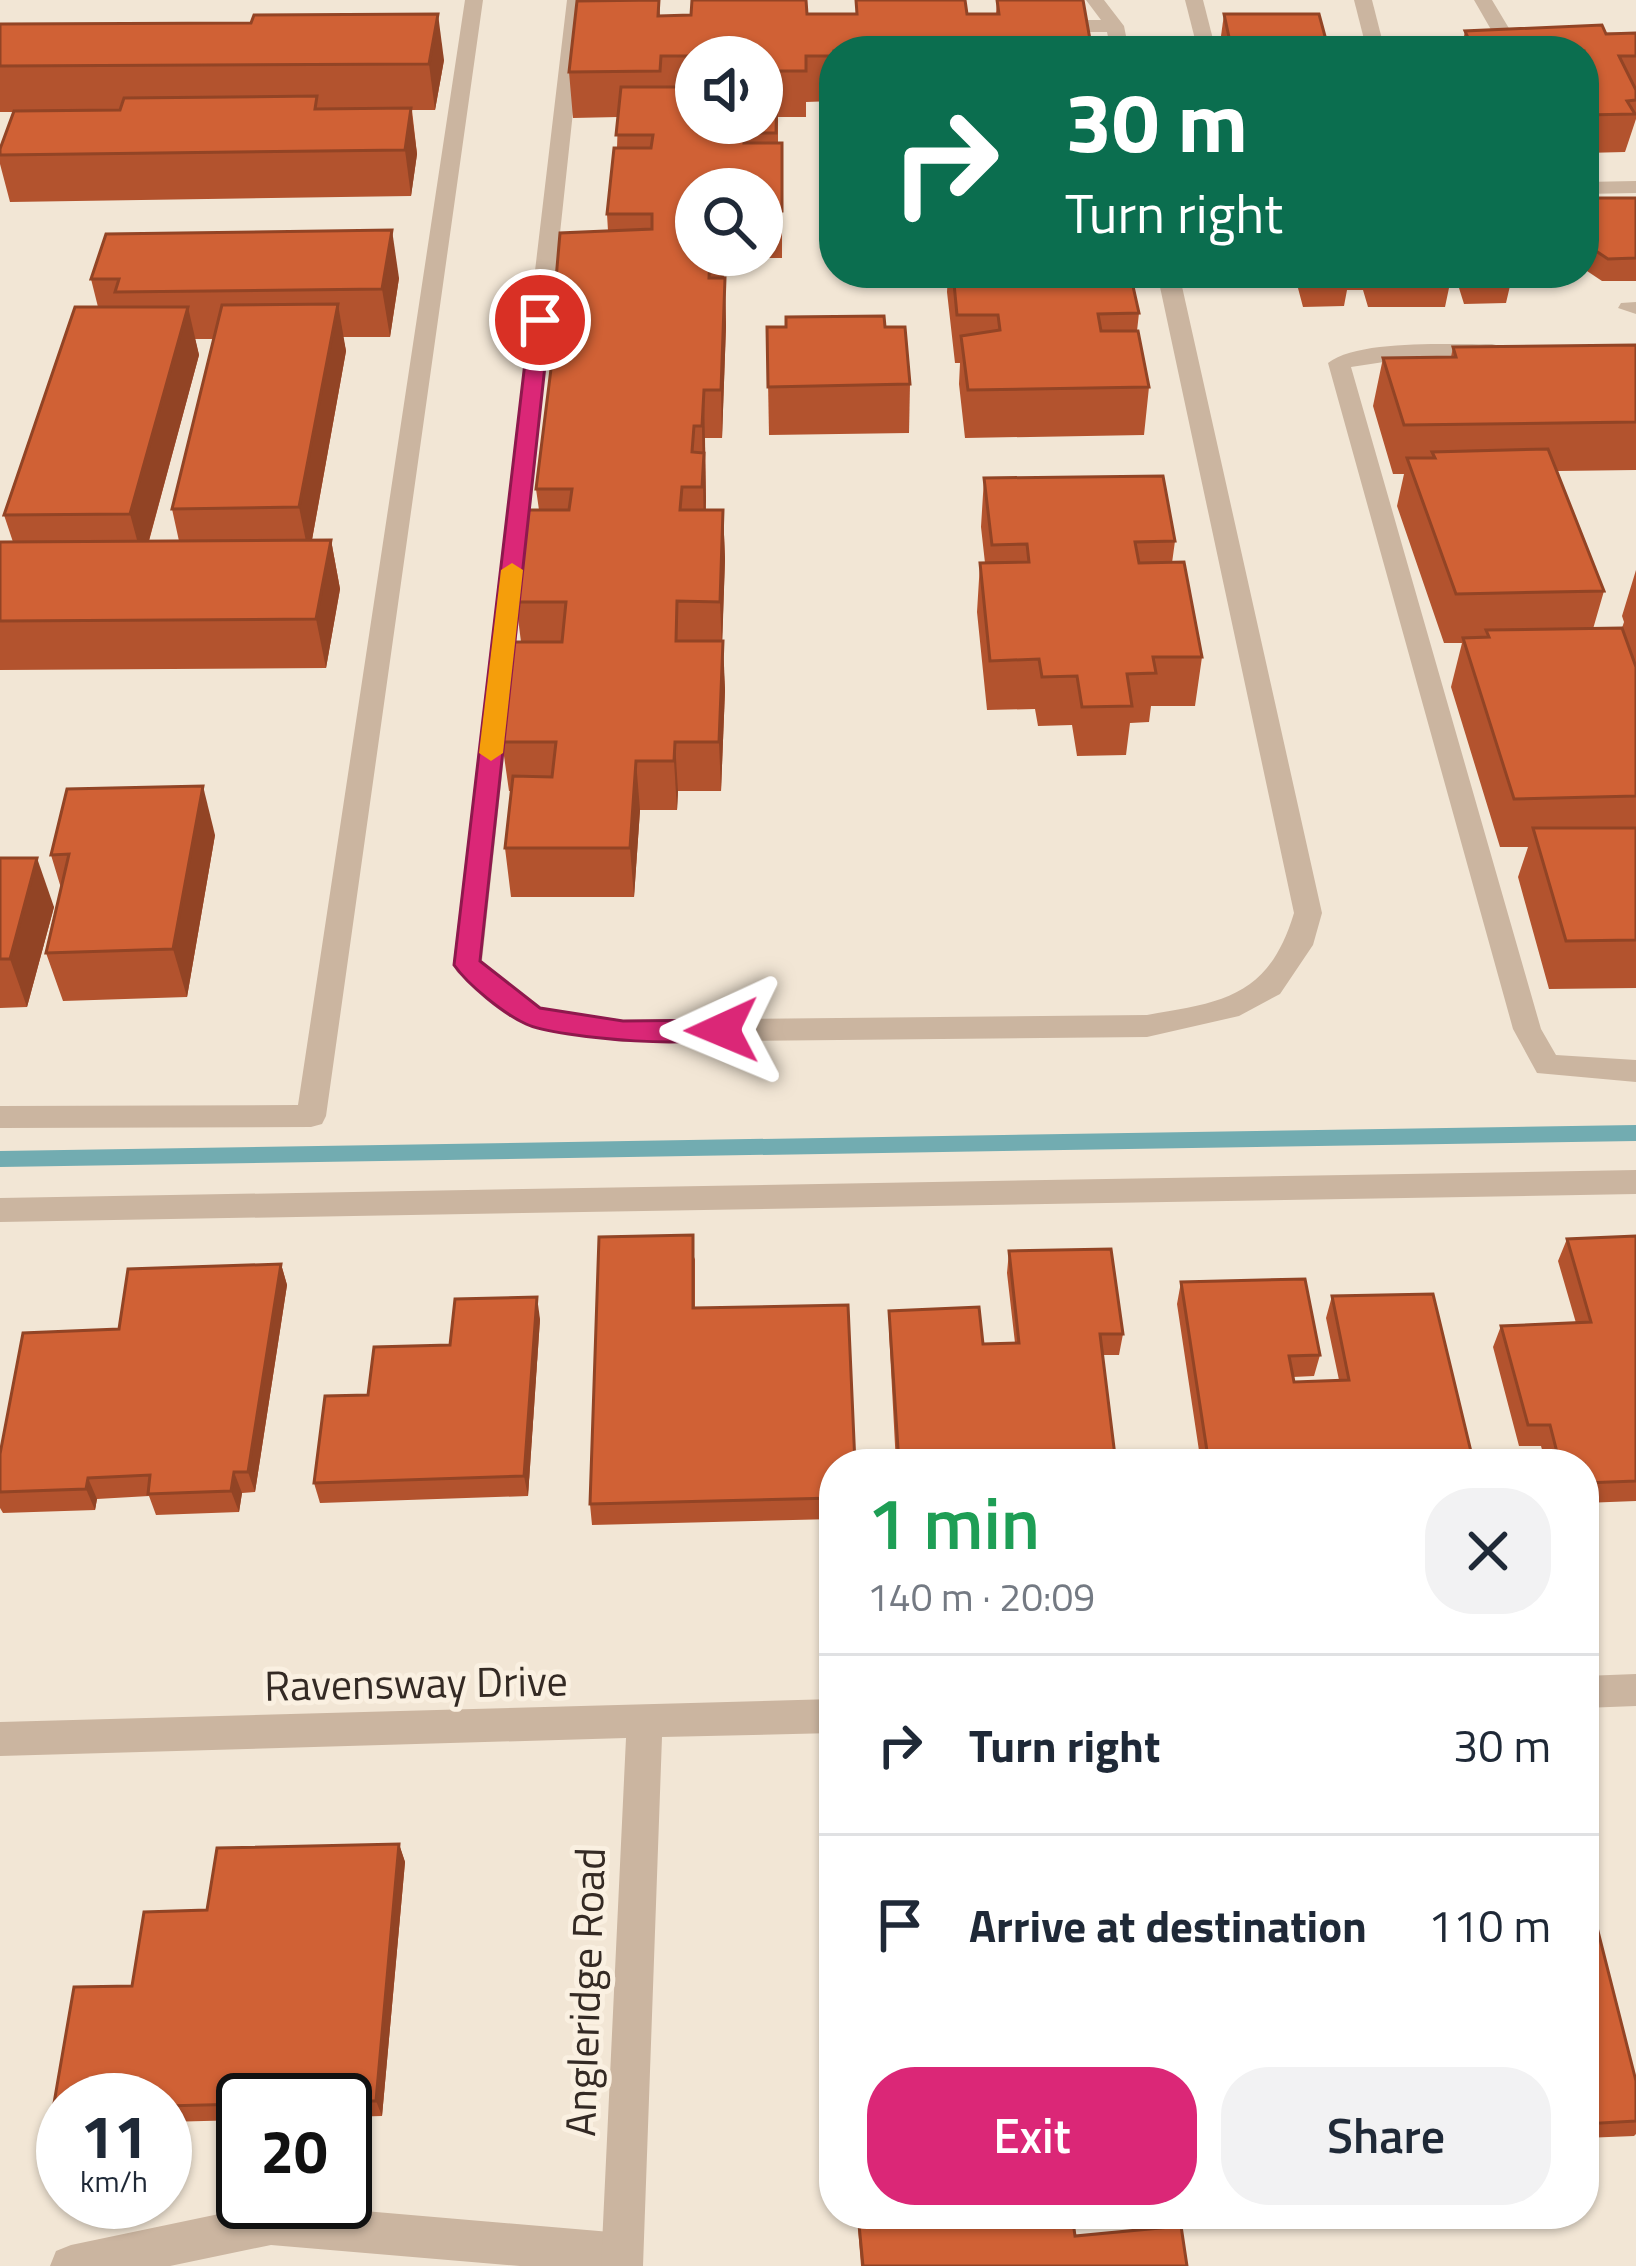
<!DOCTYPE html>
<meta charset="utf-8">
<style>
:root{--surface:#fff;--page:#f2f2f3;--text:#1f2937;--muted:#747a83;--line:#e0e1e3;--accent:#db2777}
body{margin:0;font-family:"Titillium Web",sans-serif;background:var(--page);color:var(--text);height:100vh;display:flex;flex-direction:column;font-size:45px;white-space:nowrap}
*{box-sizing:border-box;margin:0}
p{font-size:39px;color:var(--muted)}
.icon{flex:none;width:66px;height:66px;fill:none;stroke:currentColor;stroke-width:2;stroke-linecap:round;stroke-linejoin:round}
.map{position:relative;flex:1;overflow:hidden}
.side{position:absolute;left:819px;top:1449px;width:780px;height:780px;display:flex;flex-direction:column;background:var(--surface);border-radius:48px;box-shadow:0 3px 9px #0004}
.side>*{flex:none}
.hud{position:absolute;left:819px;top:36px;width:780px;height:252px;border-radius:48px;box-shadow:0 3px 9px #0004;background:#0b6e4f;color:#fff;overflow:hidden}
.fabs{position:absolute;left:675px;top:36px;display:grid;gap:24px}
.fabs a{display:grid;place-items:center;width:108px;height:108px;border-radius:50%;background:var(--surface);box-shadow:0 3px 9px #0004;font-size:60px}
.speed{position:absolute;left:36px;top:2073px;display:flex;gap:24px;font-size:60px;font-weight:700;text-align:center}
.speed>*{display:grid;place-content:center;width:156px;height:156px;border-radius:50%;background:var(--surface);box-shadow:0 3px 9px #0004;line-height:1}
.speed small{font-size:30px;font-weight:400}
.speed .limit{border:6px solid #111;border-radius:18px;background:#fff;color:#111}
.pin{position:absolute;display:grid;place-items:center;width:102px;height:102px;color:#fff;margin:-51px;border:6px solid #fff;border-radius:50%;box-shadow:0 3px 12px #0007}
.me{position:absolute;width:132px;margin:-66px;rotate:269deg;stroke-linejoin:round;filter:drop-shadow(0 0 9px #0008)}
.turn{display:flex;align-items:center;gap:42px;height:252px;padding:0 48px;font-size:54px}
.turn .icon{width:156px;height:156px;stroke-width:2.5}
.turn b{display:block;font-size:84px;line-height:102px}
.round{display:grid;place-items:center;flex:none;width:126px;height:126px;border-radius:48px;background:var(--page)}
.summary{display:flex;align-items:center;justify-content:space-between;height:204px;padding:0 48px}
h1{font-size:72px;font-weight:600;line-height:90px;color:#1e9e55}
.cta{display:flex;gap:24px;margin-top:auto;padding:24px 48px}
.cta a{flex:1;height:138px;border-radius:48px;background:var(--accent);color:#fff;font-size:48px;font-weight:600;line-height:138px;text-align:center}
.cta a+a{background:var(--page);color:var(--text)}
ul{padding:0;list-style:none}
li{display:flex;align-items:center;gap:36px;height:180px;padding:0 48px;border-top:3px solid var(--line)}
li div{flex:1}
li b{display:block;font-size:45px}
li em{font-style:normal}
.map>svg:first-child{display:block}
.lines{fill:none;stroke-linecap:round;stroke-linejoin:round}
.stream{fill:#72acb1;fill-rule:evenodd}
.lane{fill:#cbb5a0;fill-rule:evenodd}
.street{fill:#cbb5a0;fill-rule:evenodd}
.wall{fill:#b3532e;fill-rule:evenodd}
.shaded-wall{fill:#924425}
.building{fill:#d06135;stroke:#924425;stroke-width:3}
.route{fill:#db2777;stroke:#8e194d;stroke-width:3}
.slow{fill:#f59e0b}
.labels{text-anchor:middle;stroke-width:10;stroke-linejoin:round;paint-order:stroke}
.near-street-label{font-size:42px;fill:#342a24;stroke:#faf0e1}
</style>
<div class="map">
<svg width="1636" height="2266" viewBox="0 0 1636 2266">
<rect width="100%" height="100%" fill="#f2e6d5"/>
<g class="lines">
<polygon class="stream" points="1636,1125 1636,1141 0,1167 0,1151"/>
<g class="lane">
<polygon points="465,0 483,0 326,1116 322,1124 311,1127 0,1128 0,1106 298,1105"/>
<path d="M567 0H585L482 961 541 1008 623 1020 1147 1015C1225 1002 1269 996 1294 913L1157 273H1179L1322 913 1313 945 1280 994 1239 1016 1147 1037 623 1042 523 1024 457 972 453 965Z"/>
<polygon points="1086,0 1104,0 1124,26 1129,51 1111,51 1107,32 1049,32 1040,26 1049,20 1101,20"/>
<polygon points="1185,0 1203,0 1216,51 1198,51"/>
<polygon points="1354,0 1372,0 1385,51 1367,51"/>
<polygon points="1474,0 1492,0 1510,30 1534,30 1543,36 1534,42 1497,40"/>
<polygon points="1636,181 1636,193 1584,194 1584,182"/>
<polygon points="1636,302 1636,314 1618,308 1621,303"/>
<path d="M1492 344 1500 346V356L1397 360 1351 367 1541 1029 1556 1055 1636 1060V1082L1537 1073 1513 1029 1328 363C1359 339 1451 345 1492 344Z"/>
<polygon points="1636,1170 1636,1194 0,1222 0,1198"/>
<polygon points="271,2203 622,2233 637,2239 643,2254 638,2266 520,2266 271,2245 170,2266 50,2266 56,2251 71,2245"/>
</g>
<g class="street">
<polygon points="1636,1674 1636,1706 1584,1708 1584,1676"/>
<polygon points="834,1699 834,1733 662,1737 643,2266 601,2266 626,1738 0,1756 0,1722"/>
</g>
</g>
<g class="wall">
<path d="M659 0 660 16 856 14V0L967 14H996L997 0H1083L834 51V101L806 102V117H778V143H782V258H748L747 270H724L726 326 722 438H705L706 510H723L725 559 722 641 725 690 721 791H678L677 810H640L634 897H511L505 848 511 791H509L502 742 521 642 516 602 539 510 536 489 552 354 551 337 608 231 607 214 617 148 618 117 573 118 569 72ZM696 57H762V123H696ZM696 189H762V255H696Z"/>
<polygon points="1224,14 1329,51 1225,51 1221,36"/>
<polygon points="1465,31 1636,33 1636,119 1625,152 1584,153 1584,51 1461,51"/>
<polygon points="444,60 435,110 412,110 417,154 411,196 10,202 0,164 0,149 14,112 0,112 0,66"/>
<polygon points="1584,198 1636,198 1636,281 1602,281 1584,269"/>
<polygon points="948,273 1130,273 1139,313 1137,331 1149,387 1144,435 965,438 959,384 960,363 955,363 947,292"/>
<polygon points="1294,273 1513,273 1506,303 1464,304 1459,288 1449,288 1445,307 1368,307 1363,290 1347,290 1344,306 1303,307"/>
<polygon points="1521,273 1575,273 1574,278 1523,279"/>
<path d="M399 278 390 337H343L346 351 312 540H331L340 589 326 668 0 670V542H13L4 515 98 307 91 279ZM195 339H213L172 509 179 541H149L199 355Z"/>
<polygon points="767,327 885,327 910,384 909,433 769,435"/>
<polygon points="1636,345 1636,470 1557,471 1604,591 1593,629 1622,628 1624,622 1622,616 1636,570 1636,988 1549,989 1518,877 1528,847 1500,847 1451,687 1462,643 1444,643 1397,506 1404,474 1393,474 1373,406 1383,358 1451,357 1453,347"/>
<polygon points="984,478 1175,541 1172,563 1202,657 1195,706 1151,706 1149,722 1130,723 1126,755 1077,756 1072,725 1038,726 1035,709 987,710 977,612 980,563 985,563 981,527"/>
<polygon points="215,835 187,997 63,1001 46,953 61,888 51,855"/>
<polygon points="0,858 54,907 27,1007 0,1008"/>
<polygon points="1636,1236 1636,1501 1584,1503 1584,1464 1546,1464 1541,1446 1519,1446 1493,1347 1501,1326 1576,1323 1558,1261 1567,1239"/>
<polygon points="1009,1251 1123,1334 1119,1355 1103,1355 1116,1464 896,1464 889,1332 889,1311 983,1344 1015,1343 1007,1273"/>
<polygon points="695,1257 695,1308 834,1464 834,1519 592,1525 590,1504"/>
<polygon points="281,1264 287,1285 255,1492 242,1493 239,1512 156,1515 149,1496 97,1499 95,1510 3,1513 0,1508 0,1454"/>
<polygon points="1181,1282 1320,1355 1314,1376 1293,1377 1294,1382 1339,1380 1326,1318 1332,1296 1473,1460 1471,1464 1201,1464 1177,1304"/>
<polygon points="540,1319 528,1496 320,1503 314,1483 368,1395 450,1345"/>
<polygon points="399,1844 405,1862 382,2116 345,2117 345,2100 243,2100 243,2120 165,2122 165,2100 63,2100 63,2123 53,2109 207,1910"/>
<polygon points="1584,1876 1636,2081 1636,2134 1634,2136 1584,2138"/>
<polygon points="857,2214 1072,2214 1075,2236 1187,2266 861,2266"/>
</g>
<g class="shaded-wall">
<polygon points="438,14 444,60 435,110 429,64"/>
<polygon points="411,108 417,154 411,196 405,150"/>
<polygon points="392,230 399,278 390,337 382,289"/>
<polygon points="720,255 723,255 724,270 721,305"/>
<polygon points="725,278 726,326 722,438 721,390"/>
<polygon points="338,304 346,351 309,556 299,507"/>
<polygon points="188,307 199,355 143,562 130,514"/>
<polygon points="704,390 706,501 704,536 702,426"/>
<polygon points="723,510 725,559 722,650 720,602"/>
<polygon points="331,540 340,589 326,668 316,619"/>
<polygon points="723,641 725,690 721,791 719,742"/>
<polygon points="675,742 678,791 677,810 674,761"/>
<polygon points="636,761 640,810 634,897 630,848"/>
<polygon points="203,786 215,835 187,997 173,949"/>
<polygon points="37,858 54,907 27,1007 10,959"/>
<polygon points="281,1264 287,1285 255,1492 248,1472"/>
<polygon points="537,1297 540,1319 528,1496 524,1476"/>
<polygon points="234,1472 242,1493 239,1512 231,1491"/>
<polygon points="88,1478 97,1499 95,1510 86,1489"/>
<polygon points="399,1844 405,1862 382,2116 376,2101"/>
</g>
<g class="building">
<polygon points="659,0 658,16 691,15 692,0 806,0 807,14 857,14 856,0 965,0 967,14 999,14 997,0 1083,0 1092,51 834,51 834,56 806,56 806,71 762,71 762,57 696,57 696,72 687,72 688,56 661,56 660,71 569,72 577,1"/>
<polygon points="438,14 429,64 0,66 0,24 251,23 254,15"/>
<polygon points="1224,14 1319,14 1329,51 1232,51"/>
<polygon points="1602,25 1606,34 1636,33 1636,56 1619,56 1636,90 1636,100 1627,101 1635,114 1584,115 1584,51 1474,51 1465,31"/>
<polygon points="621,87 696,87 696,123 762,123 762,87 777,87 776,133 745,133 744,143 782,143 782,211 762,211 762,189 696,189 696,255 720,255 720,257 710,257 709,278 725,278 721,390 704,390 702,426 694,426 692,452 704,453 702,487 682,487 680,510 723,510 720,602 677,601 676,641 723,641 719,742 675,742 674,761 636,761 630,848 505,848 513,776 552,777 556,742 502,742 514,642 562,642 566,602 516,602 528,510 569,510 572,489 536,489 555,337 551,337 560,233 652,229 652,214 607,214 614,148 651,148 653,135 616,135"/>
<polygon points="317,96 315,109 411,108 405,150 0,155 0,149 14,111 120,110 124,98"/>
<polygon points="1584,198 1636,198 1636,258 1608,259 1584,243"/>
<polygon points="392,230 382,289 115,292 119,279 91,279 106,234"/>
<polygon points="953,273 1130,273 1139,313 1098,314 1101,331 1138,331 1149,387 968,390 961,336 1000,330 998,315 957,315"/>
<polygon points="338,304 299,507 172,509 222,305"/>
<polygon points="75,307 188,307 130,514 4,515"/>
<polygon points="884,316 885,327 905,327 910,384 768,387 767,327 786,327 786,317"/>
<polygon points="1636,345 1636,422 1404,425 1383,358 1456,357 1453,347"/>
<polygon points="1548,449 1604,591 1456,594 1407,458 1435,458 1432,452"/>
<polygon points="1163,476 1175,541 1135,542 1139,563 1184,562 1202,657 1153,657 1156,673 1127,674 1132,706 1082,707 1077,676 1042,677 1039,659 990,661 980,563 1029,562 1027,544 992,545 984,478"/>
<polygon points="331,540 316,619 0,621 0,542"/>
<polygon points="1622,628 1636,667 1636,796 1514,799 1463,638 1489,637 1486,630"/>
<polygon points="203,786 173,949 46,953 69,854 51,855 67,789"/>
<polygon points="1533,828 1636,828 1636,940 1566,941"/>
<polygon points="0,858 37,858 10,959 0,959"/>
<polygon points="693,1235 693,1308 848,1305 855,1464 834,1464 834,1498 590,1504 599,1237"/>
<polygon points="1636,1236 1636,1481 1584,1483 1584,1464 1560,1464 1550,1425 1528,1425 1501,1326 1591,1322 1567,1239"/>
<polygon points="1111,1249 1123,1334 1100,1334 1116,1464 899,1464 889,1311 979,1307 983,1344 1019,1343 1009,1251"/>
<polygon points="281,1264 248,1472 234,1472 231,1491 148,1494 150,1475 88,1478 86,1489 0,1492 0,1454 23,1333 119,1329 128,1269"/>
<polygon points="1305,1279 1320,1355 1289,1356 1294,1382 1349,1380 1332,1296 1433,1294 1473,1460 1412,1461 1412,1464 1209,1464 1181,1282"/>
<polygon points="537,1297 524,1476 314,1483 325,1396 368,1395 374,1347 450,1345 455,1299"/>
<polygon points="399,1844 376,2101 243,2100 243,2104 165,2106 165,2100 63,2100 63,2109 53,2109 74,1987 132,1986 144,1912 207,1910 217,1848"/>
<polygon points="1584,1876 1636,2081 1636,2121 1584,2124"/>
<polygon points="858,2214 1072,2214 1075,2236 1181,2226 1187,2266 863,2266"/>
</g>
<path class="route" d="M540 314 550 320 480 961 540 1008 623 1021 722 1020 735 1030C718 1053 555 1038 526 1024 504 1014 468 985 454 965L530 320Z"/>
<polygon class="slow" points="512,563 523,570 503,753 491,761 479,753 501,570"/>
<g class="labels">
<g class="near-street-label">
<text transform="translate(416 1683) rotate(-1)" y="15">Ravensway Drive</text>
<text transform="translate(585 1992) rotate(-88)" y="15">Angleridge Road</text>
</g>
</g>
</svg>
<div class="fabs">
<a><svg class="icon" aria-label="sound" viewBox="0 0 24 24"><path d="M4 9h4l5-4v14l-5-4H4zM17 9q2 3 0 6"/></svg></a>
<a><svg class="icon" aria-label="search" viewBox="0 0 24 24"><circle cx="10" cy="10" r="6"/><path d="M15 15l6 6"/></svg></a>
</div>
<div class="speed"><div>11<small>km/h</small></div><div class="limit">20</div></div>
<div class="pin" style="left:540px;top:320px;background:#d93025"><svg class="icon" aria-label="arrive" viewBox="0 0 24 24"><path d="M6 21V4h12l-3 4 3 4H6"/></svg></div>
<svg class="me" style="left:722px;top:1030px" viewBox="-20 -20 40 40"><path d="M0-17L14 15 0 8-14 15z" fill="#db2777" stroke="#fff" stroke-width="4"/></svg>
<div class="hud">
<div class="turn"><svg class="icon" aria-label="right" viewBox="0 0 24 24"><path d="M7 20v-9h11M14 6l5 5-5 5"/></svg><div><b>30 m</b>Turn right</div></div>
</div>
<section class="side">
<div class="summary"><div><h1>1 min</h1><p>140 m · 20:09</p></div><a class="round"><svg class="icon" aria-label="close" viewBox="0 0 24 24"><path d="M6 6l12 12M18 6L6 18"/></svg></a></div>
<ul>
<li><svg class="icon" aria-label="right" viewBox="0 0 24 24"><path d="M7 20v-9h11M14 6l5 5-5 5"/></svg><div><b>Turn right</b></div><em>30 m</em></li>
<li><svg class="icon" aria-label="arrive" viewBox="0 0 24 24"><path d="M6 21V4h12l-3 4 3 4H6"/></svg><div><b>Arrive at destination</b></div><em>110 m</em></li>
</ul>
<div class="cta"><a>Exit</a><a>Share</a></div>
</section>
</div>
